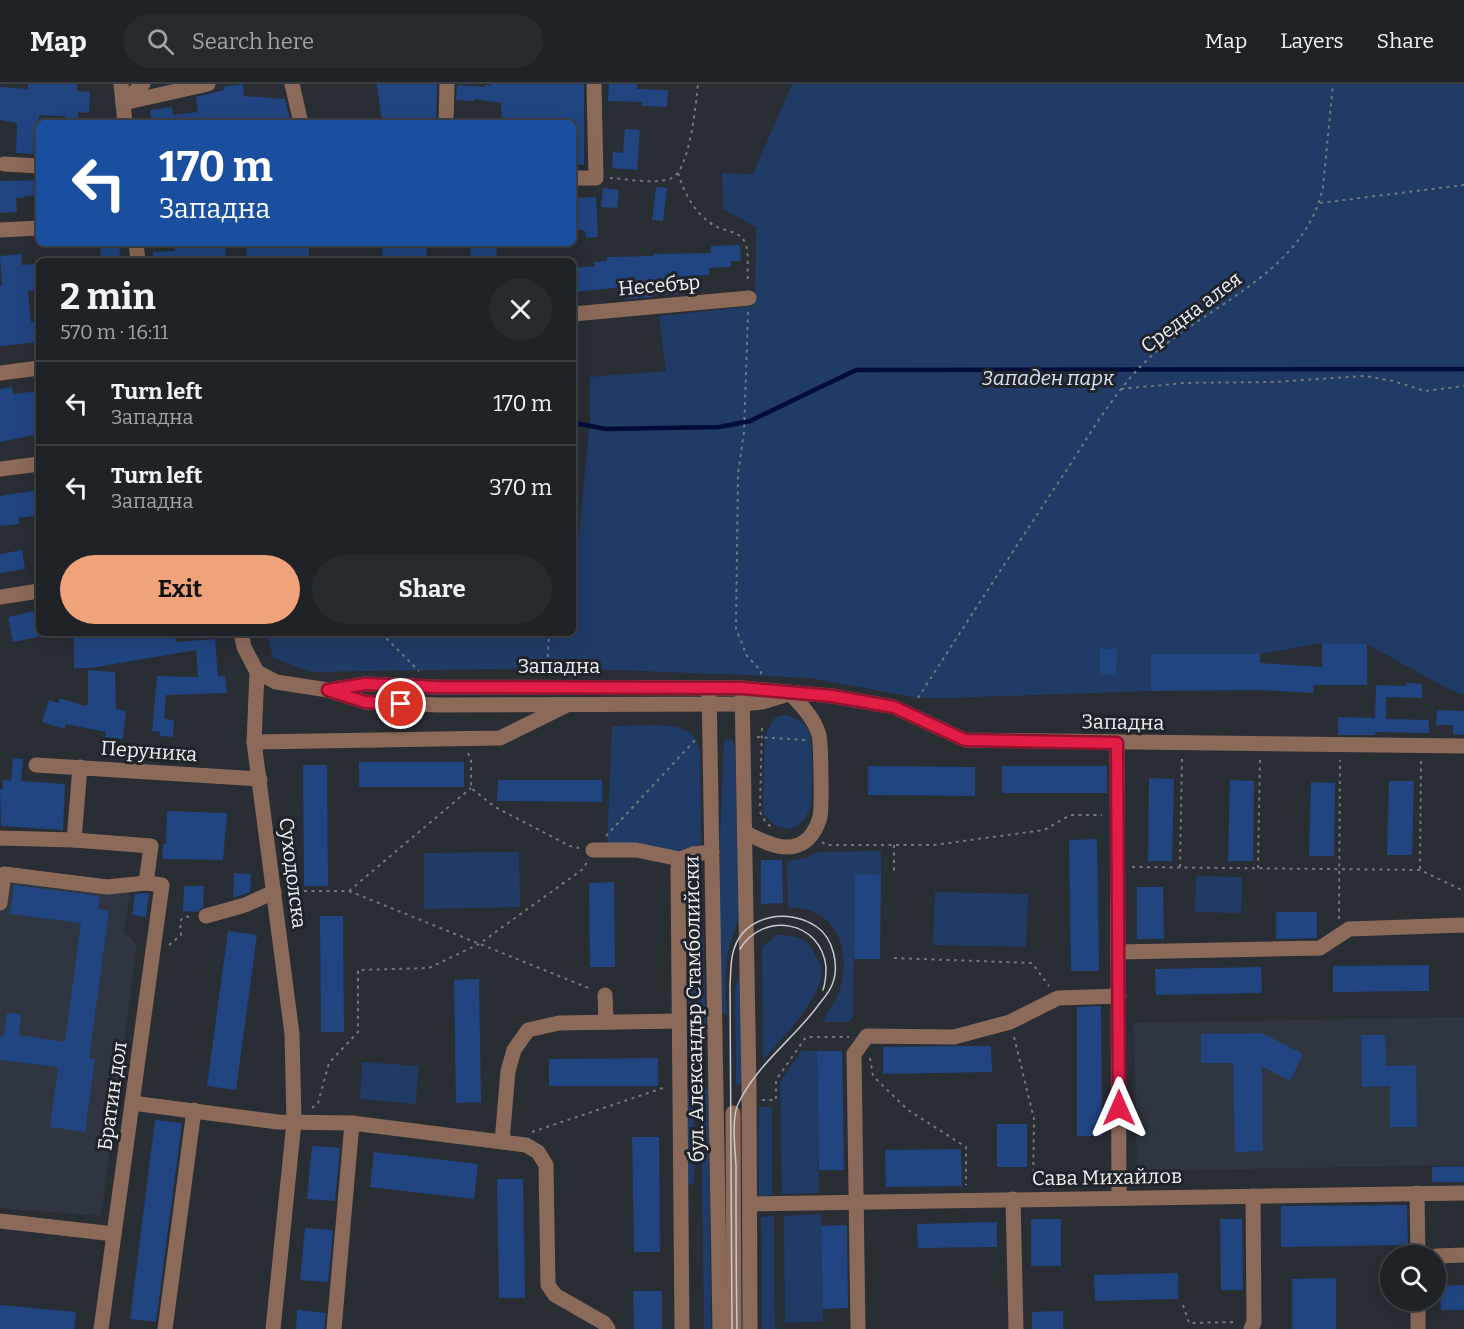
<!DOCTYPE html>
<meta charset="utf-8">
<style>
:root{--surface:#1f2227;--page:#272a2f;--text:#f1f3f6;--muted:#a1a4a7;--line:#3c3f44;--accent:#f0a27a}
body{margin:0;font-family:Bitter,serif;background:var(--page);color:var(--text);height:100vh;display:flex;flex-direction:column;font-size:22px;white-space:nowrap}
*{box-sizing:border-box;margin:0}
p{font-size:20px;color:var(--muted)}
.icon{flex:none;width:33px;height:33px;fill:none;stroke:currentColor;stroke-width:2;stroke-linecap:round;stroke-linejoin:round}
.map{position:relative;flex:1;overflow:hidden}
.panel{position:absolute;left:36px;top:174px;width:540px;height:378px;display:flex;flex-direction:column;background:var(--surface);border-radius:9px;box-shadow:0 6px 24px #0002,0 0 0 2px var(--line)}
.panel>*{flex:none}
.hud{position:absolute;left:36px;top:36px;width:540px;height:126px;border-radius:9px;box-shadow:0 6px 24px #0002,0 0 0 2px var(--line);background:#1a4fa0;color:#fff;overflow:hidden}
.buttons{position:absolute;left:1380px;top:1161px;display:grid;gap:12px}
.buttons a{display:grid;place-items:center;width:66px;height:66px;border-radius:50%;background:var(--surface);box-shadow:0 6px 24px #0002,0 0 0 2px var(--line);font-size:30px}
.pin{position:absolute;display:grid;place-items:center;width:51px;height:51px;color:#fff;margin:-26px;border:3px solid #fff;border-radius:50%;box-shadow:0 2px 6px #0007}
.me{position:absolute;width:66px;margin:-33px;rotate:0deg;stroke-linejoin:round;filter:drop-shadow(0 0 4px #0008)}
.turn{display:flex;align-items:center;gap:21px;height:126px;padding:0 24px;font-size:27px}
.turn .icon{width:78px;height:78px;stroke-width:2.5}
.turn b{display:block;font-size:42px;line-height:51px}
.round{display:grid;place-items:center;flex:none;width:63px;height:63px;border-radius:32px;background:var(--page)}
.overview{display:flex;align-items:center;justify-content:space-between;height:102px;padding:0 24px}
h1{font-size:36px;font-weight:700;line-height:45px}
.cta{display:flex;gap:12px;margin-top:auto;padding:12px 24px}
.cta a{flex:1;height:69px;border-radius:36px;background:var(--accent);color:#111;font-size:24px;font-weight:700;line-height:69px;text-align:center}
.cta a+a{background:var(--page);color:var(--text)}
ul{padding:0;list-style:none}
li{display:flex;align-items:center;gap:18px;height:84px;padding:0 24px;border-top:2px solid var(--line)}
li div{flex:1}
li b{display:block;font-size:22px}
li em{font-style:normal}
header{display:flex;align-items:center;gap:36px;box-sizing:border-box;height:84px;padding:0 30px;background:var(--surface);border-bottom:2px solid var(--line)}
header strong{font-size:28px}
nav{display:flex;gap:33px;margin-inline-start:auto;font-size:21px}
.search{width:420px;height:54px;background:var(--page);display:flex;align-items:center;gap:15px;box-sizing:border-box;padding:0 21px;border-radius:33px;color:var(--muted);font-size:22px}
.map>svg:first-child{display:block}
.built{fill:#2f3642}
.green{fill:#203b66}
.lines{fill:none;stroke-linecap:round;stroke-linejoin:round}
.stream{stroke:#000d38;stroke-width:4.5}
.building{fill:#214581}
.path{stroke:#74787e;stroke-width:2;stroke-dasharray:3 4.5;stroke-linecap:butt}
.minor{stroke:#8c6a5a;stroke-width:15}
.tram{stroke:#c7cacf;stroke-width:1.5}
.route-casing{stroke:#92132f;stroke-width:15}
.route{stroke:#e11d48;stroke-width:10}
.labels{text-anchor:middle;stroke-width:6;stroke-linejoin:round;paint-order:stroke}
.street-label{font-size:20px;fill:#edf0f4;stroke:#20242a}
.park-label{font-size:20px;font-style:italic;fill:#d7e3f5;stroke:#20242a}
</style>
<header>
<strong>Map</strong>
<div class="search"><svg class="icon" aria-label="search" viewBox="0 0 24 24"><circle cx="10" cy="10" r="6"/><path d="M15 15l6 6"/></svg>Search here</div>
<nav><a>Map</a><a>Layers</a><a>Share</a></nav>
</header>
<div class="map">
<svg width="1464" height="1245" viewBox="0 0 1464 1245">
<rect width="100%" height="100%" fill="#292d34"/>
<g class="built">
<polygon points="0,784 132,798 124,848 137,861 101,1132 0,1124"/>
<polygon points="1464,933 1464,1081 1137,1087 1134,939"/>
</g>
<g class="green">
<polygon points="792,0 1464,0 1464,611 1446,604 1367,560 1322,559 1260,570 1152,570 1151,607 948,614 918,614 809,594 747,591 557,584 311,588 273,574 267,549 573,549 573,452 579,451 590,334 590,293 666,287 659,232 755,222 756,143 723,125 722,89 753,90"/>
<path d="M785 631C794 633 803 636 808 645 813 653 813 715 810 724 806 734 801 740 792 745 777 744 771 741 763 728L765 652 774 634Z"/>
<path d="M658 641C679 643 695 643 700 667L701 761 686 764 679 768 607 761 612 642Z"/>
<path d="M724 656H732L735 664 739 826C738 840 733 850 729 863 724 885 725 907 727 930H720V751Z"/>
<path d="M881 767V791H855L853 933 848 938H824C827 926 837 917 840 905 852 865 835 821 788 824L787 777 806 774 818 768Z"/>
<polygon points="519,768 520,823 424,825 424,769"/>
<polygon points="701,778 706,941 694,941 694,963 688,963 689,795 693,779"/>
<polygon points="1196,792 1242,793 1241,829 1195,828"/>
<polygon points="935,808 1028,810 1026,863 933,861"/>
<path d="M777 851C794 851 808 853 815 871 817 874 820 879 821 884 825 912 780 956 763 976L762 863Z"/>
<polygon points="741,887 742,1000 736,1001 735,905"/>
<polygon points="801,967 817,967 819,1109 782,1110 780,998"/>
<polygon points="362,978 418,982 416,1020 360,1015"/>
<polygon points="701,1005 709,1005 711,1245 704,1245"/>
<polygon points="687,1007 694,1007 694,1099 687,1100"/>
<polygon points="759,1023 772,1023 772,1111 759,1112"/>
<polygon points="821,1130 823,1237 785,1239 784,1132"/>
<polygon points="774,1132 775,1245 762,1245 761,1133"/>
</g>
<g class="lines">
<polyline class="stream" points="575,339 606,345 719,343 750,337 856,286 1464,285"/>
</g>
<g class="building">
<polygon points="28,0 77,0 77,7 90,8 89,29 78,28 79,39 65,39 65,32 39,31 39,70 16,69 17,39 0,36 0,3 28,5"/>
<polygon points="243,0 244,12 285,15 290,34 275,37 275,39 152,39 150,26 172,23 173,31 198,28 196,13 224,6 223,3"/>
<polygon points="377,0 437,0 436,39 382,39"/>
<polygon points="491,0 584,0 584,81 573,80 573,39 502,39 501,19 474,15 474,17 456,16 457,1 485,3 485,1 491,2"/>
<polygon points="609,0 637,0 637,5 668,6 667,23 642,22 642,18 608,17"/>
<polygon points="625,45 640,46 637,86 612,84 613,68 623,69"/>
<polygon points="39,96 39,111 24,112 25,114 16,114 17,128 0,129 0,97"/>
<polygon points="656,103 667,104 663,137 652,136"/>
<polygon points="603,104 619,106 617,124 601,123"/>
<polygon points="596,113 598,153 586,154 585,147 573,144 573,114"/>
<polygon points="100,159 119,159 120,172 101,175"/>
<polygon points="174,159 225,159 226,177 153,177 153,168 175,167"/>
<polygon points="247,159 309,159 309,175 246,177"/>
<polygon points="382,159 426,159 427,177 383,177"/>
<polygon points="470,159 496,159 497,173 471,174"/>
<polygon points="740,161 741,177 731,177 731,183 709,184 709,191 677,193 678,210 652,211 652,213 625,215 624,203 573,208 573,194 576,193 575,184 595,182 594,178 607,177 607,173 653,172 653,170 711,169 711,162"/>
<polygon points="21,170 22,181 39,180 39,206 28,207 31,238 39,238 39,258 0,262 0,202 2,201 0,172"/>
<polygon points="12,303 13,310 39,307 39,350 0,358 0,305"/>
<polygon points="39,406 39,431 18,434 19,440 0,442 0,412"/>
<polygon points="22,466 25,485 0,489 0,470"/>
<polygon points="39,526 39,553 13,558 8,533"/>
<polygon points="74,549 146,549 146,553 175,549 176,558 215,555 218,592 225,592 227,609 166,611 164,635 174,636 173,653 160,652 160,648 152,647 157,592 198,593 196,566 91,584 74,584"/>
<polygon points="1322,559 1367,560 1367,601 1314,601 1313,609 1260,606 1151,607 1151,570 1260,570 1260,579 1322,583"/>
<polygon points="1100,565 1117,565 1116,591 1100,591"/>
<polygon points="88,586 115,588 116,625 126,627 123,655 105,653 106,648 66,640 64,645 42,638 49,616 58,619 60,614 85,622 88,620"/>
<polygon points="1406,599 1422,600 1422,614 1386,613 1386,635 1429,636 1429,649 1375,648 1375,651 1338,651 1338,633 1375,634 1376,601 1406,602"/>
<polygon points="1437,626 1464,627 1464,651 1453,650 1453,641 1436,641"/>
<polygon points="13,674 23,675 21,697 65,700 63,746 1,742 0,705 3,705 3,696 11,697"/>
<rect x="359" y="678" width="105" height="25"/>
<polygon points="303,681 327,681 328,802 304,802"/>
<polygon points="868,682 975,683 975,712 868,711"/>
<rect x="1002" y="682" width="105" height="27"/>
<polygon points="1149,694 1174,695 1172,777 1148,777"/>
<polygon points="498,696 602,696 602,718 497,717"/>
<polygon points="1230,696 1254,697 1253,777 1228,777"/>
<polygon points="1389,697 1414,697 1412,771 1387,771"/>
<polygon points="1311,698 1335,699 1334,772 1309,772"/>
<polygon points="167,727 227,729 223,776 162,775 163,760 166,760"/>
<polygon points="1097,755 1099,887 1071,887 1069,756"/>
<polygon points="761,776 782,776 783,819 761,820"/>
<polygon points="234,789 251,790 250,808 233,814"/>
<polygon points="855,790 881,791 880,875 854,875"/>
<polygon points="614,798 615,883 590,883 589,799"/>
<polygon points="14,801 100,812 98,825 109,827 89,975 95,975 85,1048 50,1043 58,983 0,976 0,951 4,952 7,929 21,930 19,951 65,958 81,839 10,830"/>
<polygon points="184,802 204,802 203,823 198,828 183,827"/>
<polygon points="1137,803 1163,803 1164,855 1137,855"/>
<polygon points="149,809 146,833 132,831 135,810"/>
<polygon points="1276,828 1317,828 1317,854 1276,855"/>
<polygon points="320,832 343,832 344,948 321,948"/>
<polygon points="228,847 257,851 236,1006 207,1002"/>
<polygon points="1429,881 1429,907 1333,908 1333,882"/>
<polygon points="1261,883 1262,909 1156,911 1155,885"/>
<polygon points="479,895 481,1018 456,1019 454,896"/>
<polygon points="1101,922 1102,1052 1077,1052 1077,923"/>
<polygon points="1262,949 1303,970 1290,997 1262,982 1263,1067 1235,1068 1233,979 1201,979 1201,950"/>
<polygon points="1361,951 1385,951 1386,982 1416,981 1417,1043 1390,1043 1390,1002 1362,1003"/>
<polygon points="957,962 991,962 992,988 883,990 883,963"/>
<polygon points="817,967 842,967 844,1086 819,1086"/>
<polygon points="658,974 658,1002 549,1002 549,975"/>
<polygon points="155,1036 182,1039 156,1238 130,1235"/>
<rect x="997" y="1040" width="30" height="43"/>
<polygon points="632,1053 659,1053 660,1168 634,1168"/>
<polygon points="312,1062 340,1064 335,1117 307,1115"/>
<polygon points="961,1065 962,1102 886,1103 885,1066"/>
<polygon points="374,1068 478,1080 474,1115 370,1103"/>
<polygon points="1464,1082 1464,1098 1432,1098 1432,1083"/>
<polygon points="497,1095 523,1095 525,1214 499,1214"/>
<polygon points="1407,1121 1408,1161 1281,1163 1281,1122"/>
<rect x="1031" y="1135" width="30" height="47"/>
<polygon points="1220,1135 1242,1135 1243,1206 1221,1206"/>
<polygon points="997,1138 997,1163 918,1164 917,1140"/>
<polygon points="847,1141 848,1224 823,1225 821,1142"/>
<polygon points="305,1144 333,1146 328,1198 300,1196"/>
<polygon points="1178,1189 1178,1215 1095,1217 1094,1191"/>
<polygon points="1336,1194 1336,1245 1292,1245 1292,1195"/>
<polygon points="1464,1201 1464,1226 1441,1226 1440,1202"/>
<polygon points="633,1207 662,1207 662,1245 634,1245"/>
<polygon points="0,1221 76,1228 74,1245 0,1245"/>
<polygon points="297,1226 326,1229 324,1245 296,1245"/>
<polygon points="1063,1227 1063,1245 1032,1245 1032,1228"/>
</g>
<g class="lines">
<g class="path">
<path d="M678 89C685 111 695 130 715 142 726 148 742 147 746 161 749 172 747 187 748 198"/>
<path d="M610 94C629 95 655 101 672 94 690 85 696 19 698 0"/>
<polyline points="1320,119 1464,101"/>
<polyline points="748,228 744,348 738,390 736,545 747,572 761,587 761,592"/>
<polyline points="1121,305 1184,299 1273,298 1365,292 1393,297 1425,307 1464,302"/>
<polyline points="381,549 419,587"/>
<polyline points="547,588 549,549"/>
<path d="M918 614C966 539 1015 464 1064 390 1089 352 1113 309 1146 277 1205 221 1304 191 1323 103L1333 0"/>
<polyline points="757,653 805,656"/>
<polyline points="468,669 471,675 471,704 495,723 570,762 579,764"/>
<polyline points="760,722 762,643"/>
<polyline points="760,728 766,739 773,744"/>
<polyline points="606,752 696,655"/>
<polyline points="822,758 826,761 934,761 1044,746 1070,731 1102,731"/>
<polyline points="894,761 894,789"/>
<polyline points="1132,783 1420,786 1464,807"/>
<polyline points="1180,783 1182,672"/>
<polyline points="1258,784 1260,673"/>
<polyline points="1420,785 1421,677"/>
<polyline points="289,807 349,807 591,905"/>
<polyline points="349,807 471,704"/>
<polyline points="1339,835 1340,676"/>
<polyline points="169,861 181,851 180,838 182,834 191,832"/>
<polyline points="894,874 1032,879 1049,902"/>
<polyline points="1014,953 1034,1035 1033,1101"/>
<polyline points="870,974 873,992 908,1026 966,1063 966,1101"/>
<polyline points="762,1016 776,1016 776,996 806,953 849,953"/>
<polyline points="312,1024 318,1019 329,979 358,948 358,886 429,884 479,860 583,785 587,778"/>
<polyline points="532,1048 666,1003"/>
<polyline points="1183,1221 1189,1239 1237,1238"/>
</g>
<g class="minor">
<polyline points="121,0 125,39"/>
<polyline points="292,0 301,39"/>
<polyline points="123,19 208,0"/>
<polyline points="123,19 143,0"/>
<polyline points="446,39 447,0"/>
<polyline points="4,80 39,82"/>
<polyline points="573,94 596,94 594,0"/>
<polyline points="0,146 39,144"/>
<polyline points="136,159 138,177"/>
<polyline points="573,230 749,214"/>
<polyline points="0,289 39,284"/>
<polyline points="0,385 39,380"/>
<polyline points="0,513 39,507"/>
<polyline points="241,549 244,563 257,588 254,658 292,950 294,1038 273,1245"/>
<polyline points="257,588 276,598 328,606 365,618 438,621 743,620 762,618 785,611"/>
<polyline points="709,604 720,1245"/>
<polyline points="742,604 749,1002 750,1245"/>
<polyline points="328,606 365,600 436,603 742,604 832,612 894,623 965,656 1464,662"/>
<polyline points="254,658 500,654 565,622"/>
<polyline points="1117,659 1119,1114"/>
<polyline points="36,681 260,695"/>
<path d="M746 749C761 756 781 768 798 761 810 757 817 744 820 733 822 725 821 659 819 651 814 634 802 622 790 609"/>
<polyline points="0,754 74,756 80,683"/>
<polyline points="74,756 151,762 146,799"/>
<polyline points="593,766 636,766 680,775"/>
<polyline points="0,819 4,790 107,803 146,799 162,801 101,1245"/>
<polyline points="206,832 245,821 274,808"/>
<polyline points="1118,868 1320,864 1349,845 1464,841"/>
<polyline points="605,911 606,938"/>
<polyline points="132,1019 278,1038 352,1039 526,1061 538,1068 546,1081 548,1201 555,1211 604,1239 608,1245"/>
<polyline points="733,1029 734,1245"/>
<polyline points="502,1058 508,987 514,966 528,946 559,939 679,937"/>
<polyline points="1417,1109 1418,1172"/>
<polyline points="1013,1115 1016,1245"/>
<polyline points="750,1120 1464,1109"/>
<polyline points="0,1137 114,1150"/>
<polyline points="1436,1172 1464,1171"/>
<polyline points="165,1245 194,1026"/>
<polyline points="334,1245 352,1039"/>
<polyline points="682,1245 678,785 680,775 693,770 712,768"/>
<polyline points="858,1245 854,970 867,952 954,953 1010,938 1058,914 1119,912"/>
<polyline points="1251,1245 1254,1238 1253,1112"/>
<polyline points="1418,1245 1418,1216"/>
</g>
<g class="tram">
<path d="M740 865C763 827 821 836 826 883 826 891 826 898 823 906"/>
<path d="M732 1245 730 901C731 890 730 876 734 865 745 830 790 824 817 843 833 854 840 882 832 901 829 909 822 916 817 923 793 955 757 981 739 1018 731 1032 735 1064 736 1081 736 1136 736 1190 737 1245"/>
</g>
</g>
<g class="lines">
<defs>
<polyline id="route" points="401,620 365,618 328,606 365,600 436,603 742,604 832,612 894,623 965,656 1117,659 1119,1024"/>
</defs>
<use href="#route" class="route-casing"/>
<use href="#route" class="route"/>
</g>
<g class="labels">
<g class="street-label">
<text transform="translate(659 201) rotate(-5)" y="7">Несебър</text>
<text transform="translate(1191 228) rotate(-37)" y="7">Средна алея</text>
<text x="559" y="589">Западна</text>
<text transform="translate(1123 638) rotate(1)" y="7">Западна</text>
<text transform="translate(149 667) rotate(4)" y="7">Перуника</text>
<text transform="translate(293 789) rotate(83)" y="7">Суходолска</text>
<text transform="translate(694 925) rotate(-91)" y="7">бул. Александър Стамболийски</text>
<text transform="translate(112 1012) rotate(-82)" y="7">Братин дол</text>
<text transform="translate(1107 1093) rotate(-1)" y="7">Сава Михайлов</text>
</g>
<g class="park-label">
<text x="1048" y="301">Западен парк</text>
</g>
</g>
</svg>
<div class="buttons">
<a><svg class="icon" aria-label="search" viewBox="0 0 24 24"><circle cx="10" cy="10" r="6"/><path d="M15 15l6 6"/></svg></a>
</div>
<div class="pin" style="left:401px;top:620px;background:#d93025"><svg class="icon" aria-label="arrive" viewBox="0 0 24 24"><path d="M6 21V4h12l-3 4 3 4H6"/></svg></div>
<svg class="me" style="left:1119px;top:1024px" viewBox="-20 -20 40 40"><path d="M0-17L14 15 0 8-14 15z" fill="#e11d48" stroke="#fff" stroke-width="4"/></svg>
<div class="hud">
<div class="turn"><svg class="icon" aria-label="left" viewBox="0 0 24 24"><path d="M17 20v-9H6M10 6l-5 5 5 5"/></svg><div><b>170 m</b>Западна</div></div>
</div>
<section class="panel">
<div class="overview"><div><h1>2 min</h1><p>570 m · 16:11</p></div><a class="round"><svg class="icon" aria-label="close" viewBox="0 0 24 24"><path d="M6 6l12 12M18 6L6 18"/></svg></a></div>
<ul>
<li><svg class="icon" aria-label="left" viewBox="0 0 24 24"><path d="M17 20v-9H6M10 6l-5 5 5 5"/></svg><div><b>Turn left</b><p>Западна</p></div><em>170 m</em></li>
<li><svg class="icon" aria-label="left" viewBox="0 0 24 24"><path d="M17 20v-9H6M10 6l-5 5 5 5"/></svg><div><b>Turn left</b><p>Западна</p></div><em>370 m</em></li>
</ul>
<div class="cta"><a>Exit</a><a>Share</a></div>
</section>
</div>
